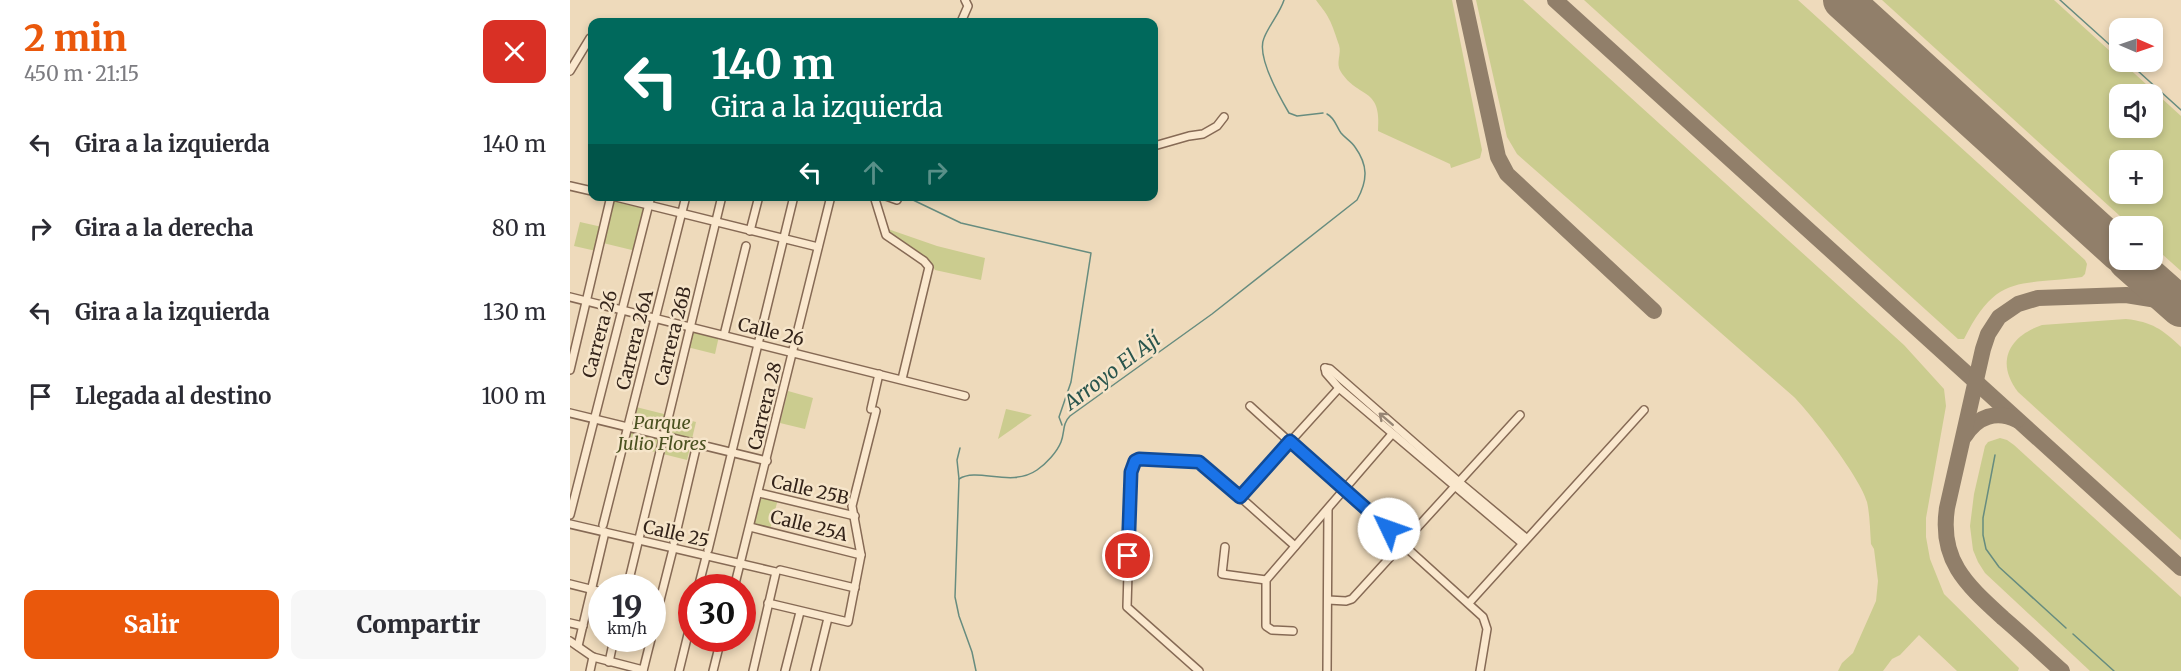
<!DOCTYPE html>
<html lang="es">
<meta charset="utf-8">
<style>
:root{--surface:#fff;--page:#f7f7f7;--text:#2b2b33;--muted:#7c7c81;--accent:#ea580c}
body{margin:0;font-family:Merriweather,serif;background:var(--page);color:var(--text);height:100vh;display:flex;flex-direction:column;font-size:22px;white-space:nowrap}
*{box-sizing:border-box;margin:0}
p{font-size:20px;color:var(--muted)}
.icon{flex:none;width:33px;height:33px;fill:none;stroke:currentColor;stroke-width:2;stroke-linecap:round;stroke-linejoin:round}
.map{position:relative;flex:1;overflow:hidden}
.sheet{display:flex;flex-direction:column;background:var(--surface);width:570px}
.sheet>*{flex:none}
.banner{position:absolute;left:18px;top:18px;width:570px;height:183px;border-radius:12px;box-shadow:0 3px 9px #0003;background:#00695c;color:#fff;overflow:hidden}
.needle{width:39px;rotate:92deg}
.buttons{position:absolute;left:1539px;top:18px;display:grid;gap:12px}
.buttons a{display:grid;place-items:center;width:54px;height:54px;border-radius:12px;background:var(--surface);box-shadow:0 3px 9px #0003;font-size:30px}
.speed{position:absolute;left:18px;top:574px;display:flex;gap:12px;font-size:30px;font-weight:700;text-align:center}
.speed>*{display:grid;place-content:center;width:78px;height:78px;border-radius:50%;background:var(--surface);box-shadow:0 3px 9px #0003;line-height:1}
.speed small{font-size:15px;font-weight:400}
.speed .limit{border:9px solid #d22;background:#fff;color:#111}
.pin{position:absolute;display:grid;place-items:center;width:51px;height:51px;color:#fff;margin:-26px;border:3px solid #fff;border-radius:50%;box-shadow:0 2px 6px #0007}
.me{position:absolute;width:66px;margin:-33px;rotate:312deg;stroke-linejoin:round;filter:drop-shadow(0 0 4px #0008)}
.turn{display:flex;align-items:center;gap:21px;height:126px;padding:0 24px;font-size:27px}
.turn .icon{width:78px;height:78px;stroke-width:2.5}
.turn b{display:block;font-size:42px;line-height:51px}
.lanes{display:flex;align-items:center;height:57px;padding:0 24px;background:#0003;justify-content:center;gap:30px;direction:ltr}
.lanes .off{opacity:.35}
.round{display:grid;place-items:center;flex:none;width:63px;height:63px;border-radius:12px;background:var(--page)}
.summary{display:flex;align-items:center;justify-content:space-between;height:102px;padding:0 24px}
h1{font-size:36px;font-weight:800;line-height:45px;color:var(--accent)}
.action{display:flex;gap:12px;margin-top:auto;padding:12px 24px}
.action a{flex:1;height:69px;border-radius:12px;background:var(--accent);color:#fff;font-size:24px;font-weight:800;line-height:69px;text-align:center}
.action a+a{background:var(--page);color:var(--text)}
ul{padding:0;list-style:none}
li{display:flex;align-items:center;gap:18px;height:84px;padding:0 24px}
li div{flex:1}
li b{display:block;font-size:22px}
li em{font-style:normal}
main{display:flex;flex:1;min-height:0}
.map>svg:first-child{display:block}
.green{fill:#cbcc8f;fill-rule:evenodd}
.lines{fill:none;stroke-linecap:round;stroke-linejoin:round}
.stream{stroke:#678c7f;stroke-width:1.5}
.taxiway{stroke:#917f6a;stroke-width:16}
.runway{stroke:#917f6a;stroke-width:40}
.street-casing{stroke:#866a55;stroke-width:10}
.street{stroke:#fae8ce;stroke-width:7}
.oneway{stroke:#978674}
.route-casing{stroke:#114b97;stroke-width:15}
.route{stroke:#1a73e8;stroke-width:10}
.labels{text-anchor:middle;stroke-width:5;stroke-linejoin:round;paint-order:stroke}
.street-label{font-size:18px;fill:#34241a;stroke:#f6e5ca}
.park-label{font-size:18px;font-style:italic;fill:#4a5120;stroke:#f6e5ca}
.water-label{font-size:20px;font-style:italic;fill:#29554d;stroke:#f6e5ca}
</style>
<main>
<section class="sheet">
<div class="summary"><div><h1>2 min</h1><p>450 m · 21:15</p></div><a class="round" style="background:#d93025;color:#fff"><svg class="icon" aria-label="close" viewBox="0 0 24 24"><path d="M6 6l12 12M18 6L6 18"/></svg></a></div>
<ul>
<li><svg class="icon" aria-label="left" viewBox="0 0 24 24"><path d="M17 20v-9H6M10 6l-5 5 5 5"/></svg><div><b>Gira a la izquierda</b></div><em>140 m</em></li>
<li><svg class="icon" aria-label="right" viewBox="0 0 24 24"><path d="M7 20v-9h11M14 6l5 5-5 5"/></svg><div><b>Gira a la derecha</b></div><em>80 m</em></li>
<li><svg class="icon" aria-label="left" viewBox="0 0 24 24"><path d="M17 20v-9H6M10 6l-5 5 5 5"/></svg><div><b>Gira a la izquierda</b></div><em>130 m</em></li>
<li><svg class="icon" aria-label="arrive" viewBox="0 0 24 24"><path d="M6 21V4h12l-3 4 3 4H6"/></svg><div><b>Llegada al destino</b></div><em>100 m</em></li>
</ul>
<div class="action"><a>Salir</a><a>Compartir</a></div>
</section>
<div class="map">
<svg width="1611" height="671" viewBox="0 0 1611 671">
<rect width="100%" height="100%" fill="#eedabb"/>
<g class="green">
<path d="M746 0H882L912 150 910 158 881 168 880 164 808 131C812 86 788 99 771 72 765 63 772 54 769 45 766 37 763 26 759 19 756 12 750 6 746 0Z"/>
<path d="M906 0H953L1334 345 1374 389 1376 406 1356 518V537L1360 559 1374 594 1449 668 1448 671H1387L1349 635 1330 655 1322 659 1313 671H1268L1272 663 1283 653 1306 601 1308 581 1304 549 1301 544C1300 531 1300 515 1297 502 1291 479 1242 415 1224 397L947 154 937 137Z"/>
<path d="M1014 0H1228L1515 260 1517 264 1515 274 1512 277C1448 286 1427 273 1394 339H1388Z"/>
<path d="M1312 0H1484L1611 116V271L1583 246 1582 226H1561ZM1550 94H1582V128H1550ZM1550 160H1582V194H1550Z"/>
<polygon points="44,201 76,209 66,251 33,243"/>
<polygon points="10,222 32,227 26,251 4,246"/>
<path d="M315 228 367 246 415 258 411 280 365 270C356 250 325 247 315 228Z"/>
<path d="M1556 319C1582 322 1592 329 1611 347V540L1448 392C1425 362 1439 336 1472 325Z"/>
<polygon points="121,330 149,336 145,354 117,347"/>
<polygon points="218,391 243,398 235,429 210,423"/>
<polygon points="66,407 126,422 117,460 57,445"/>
<polygon points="436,409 462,415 428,439"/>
<polygon points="1430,438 1437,440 1444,445 1611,597 1611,671 1520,671 1415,573 1408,562 1403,550 1400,526 1404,494 1415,446 1418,442"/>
<polygon points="190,495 208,499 200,530 181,526"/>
</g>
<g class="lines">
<g class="stream">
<path d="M714 0C710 13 699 25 694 38 686 56 709 96 719 113L727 116 753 113"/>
<polyline points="1490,0 1550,54"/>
<polyline points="1558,62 1611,110"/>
<polyline points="340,196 343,200 391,223 521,253 501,382 489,417 492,425"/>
<polyline points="1425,455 1413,518 1413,535 1416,549 1429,567 1496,628"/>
<polyline points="389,479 387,460 390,448"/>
<polyline points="1503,634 1544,671"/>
<path d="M406 671 402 652 389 616 385 597 389 479C408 467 441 488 467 470 476 464 487 452 491 442 495 432 492 424 500 416L642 314 787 200C798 180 798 165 785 147 781 141 775 138 771 133 766 126 765 118 757 114"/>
</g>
<g class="taxiway">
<polyline points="894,0 928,157 937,174 1084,311"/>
<polyline points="985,0 1611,568"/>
<path d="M1395 436C1407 416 1427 410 1447 420"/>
<path d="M1492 671C1472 653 1453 635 1433 618 1397 585 1369 561 1377 508L1413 349 1418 334 1429 317 1448 304 1468 298 1556 295 1587 300 1611 311"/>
</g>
<g class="runway">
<polyline points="1273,0 1550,252"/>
<polyline points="1558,260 1611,307"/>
</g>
<defs>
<g id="street">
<polyline points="391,22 398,6 395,0"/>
<polyline points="0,71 20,38"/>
<polyline points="584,146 619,136 633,134 647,126 654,117"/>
<polyline points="0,186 22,191"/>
<polyline points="42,196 248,247"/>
<polyline points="304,196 316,235 354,261 359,267 332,379"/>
<polyline points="316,196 327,200 329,196"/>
<polyline points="180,231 189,196"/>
<polyline points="0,297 395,396"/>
<polyline points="154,335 176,246"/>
<polyline points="755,368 756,373 769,388 952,543"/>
<polyline points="755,368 760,369 889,482 956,538"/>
<polyline points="0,370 41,196"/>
<polyline points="680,406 913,617 917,629 910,671"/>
<polyline points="301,409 309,374"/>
<polyline points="0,413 197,461"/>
<polyline points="189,493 285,516"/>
<polyline points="670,497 769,388"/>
<polyline points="0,515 81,196"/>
<polyline points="0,524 206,572 183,671"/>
<polyline points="33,525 116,196"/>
<polyline points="180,527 291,555"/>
<polyline points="104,542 127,444"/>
<polyline points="655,547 652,574 696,580"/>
<polyline points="138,550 224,196"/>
<polyline points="210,570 285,588"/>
<polyline points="0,584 32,592"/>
<polyline points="57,588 152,196"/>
<polyline points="128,588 136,557"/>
<polyline points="164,588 261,196"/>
<polyline points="758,600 776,601 782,599 950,415"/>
<polyline points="198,603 278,622 291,555 282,506 306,411"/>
<polyline points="899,603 1074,410"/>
<polyline points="0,623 13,626"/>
<polyline points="723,631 702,630 696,626 696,580 822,434"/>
<polyline points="82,632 103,549"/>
<polyline points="0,641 23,657 73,670"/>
<polyline points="8,646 35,532"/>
<polyline points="39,662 44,639"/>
<polyline points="20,671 23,657"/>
<polyline points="73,671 81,639"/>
<polyline points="109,671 122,618"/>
<polyline points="143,671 151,639"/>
<polyline points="215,671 230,612"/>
<polyline points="245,671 258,618"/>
<polyline points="629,671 557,607 561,472 565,461 569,459 625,461 632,463 725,546"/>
<polyline points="757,671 758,509"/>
</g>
</defs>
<use href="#street" class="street-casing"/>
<use href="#street" class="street"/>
</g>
<defs><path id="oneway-shaft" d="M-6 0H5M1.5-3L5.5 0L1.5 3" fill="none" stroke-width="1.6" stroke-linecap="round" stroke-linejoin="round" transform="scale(1.5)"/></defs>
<use class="oneway" href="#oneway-shaft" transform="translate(816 419) rotate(-139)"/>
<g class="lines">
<defs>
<polyline id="route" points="558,556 561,472 565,461 569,459 629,462 670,497 720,441 819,529"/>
</defs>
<use href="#route" class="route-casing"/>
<use href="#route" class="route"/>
</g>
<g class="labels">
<g class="street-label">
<text transform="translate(201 332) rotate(14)" y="6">Calle 26</text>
<text transform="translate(30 334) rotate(-75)" y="6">Carrera 26</text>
<text transform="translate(103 336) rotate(-76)" y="6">Carrera 26B</text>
<text transform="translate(65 340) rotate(-76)" y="6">Carrera 26A</text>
<text transform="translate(195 406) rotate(-76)" y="6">Carrera 28</text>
<text transform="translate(240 490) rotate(13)" y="6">Calle 25B</text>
<text transform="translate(239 526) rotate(14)" y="6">Calle 25A</text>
<text transform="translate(106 534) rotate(13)" y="6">Calle 25</text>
</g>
<g class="park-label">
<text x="92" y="429">Parque<tspan x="92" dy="21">Julio Flores</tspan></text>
</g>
<g class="water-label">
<text transform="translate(542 371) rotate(-37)" y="7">Arroyo El Ají</text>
</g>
</g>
</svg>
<div class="buttons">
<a><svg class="needle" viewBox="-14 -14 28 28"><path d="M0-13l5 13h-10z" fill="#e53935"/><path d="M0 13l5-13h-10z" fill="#7c7c81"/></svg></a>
<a><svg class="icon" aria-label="sound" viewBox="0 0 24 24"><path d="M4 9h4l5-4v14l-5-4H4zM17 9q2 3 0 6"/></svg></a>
<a>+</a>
<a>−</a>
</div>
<div class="speed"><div>19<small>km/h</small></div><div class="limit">30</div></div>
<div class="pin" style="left:558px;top:556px;background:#d93025"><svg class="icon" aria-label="arrive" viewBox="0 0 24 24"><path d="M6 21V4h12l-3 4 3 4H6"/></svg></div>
<svg class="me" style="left:819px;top:529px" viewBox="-20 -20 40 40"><circle r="19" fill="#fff"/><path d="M0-13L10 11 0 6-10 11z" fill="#1a73e8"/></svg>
<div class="banner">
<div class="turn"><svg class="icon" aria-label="left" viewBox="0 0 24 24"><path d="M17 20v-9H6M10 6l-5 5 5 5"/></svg><div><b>140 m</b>Gira a la izquierda</div></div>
<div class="lanes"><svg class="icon" aria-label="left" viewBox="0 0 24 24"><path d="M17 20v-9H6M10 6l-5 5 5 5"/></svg><svg class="icon off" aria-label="ahead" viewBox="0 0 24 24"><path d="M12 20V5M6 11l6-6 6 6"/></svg><svg class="icon off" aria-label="right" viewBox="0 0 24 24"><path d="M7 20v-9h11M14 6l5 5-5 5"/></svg></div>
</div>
</div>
</main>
